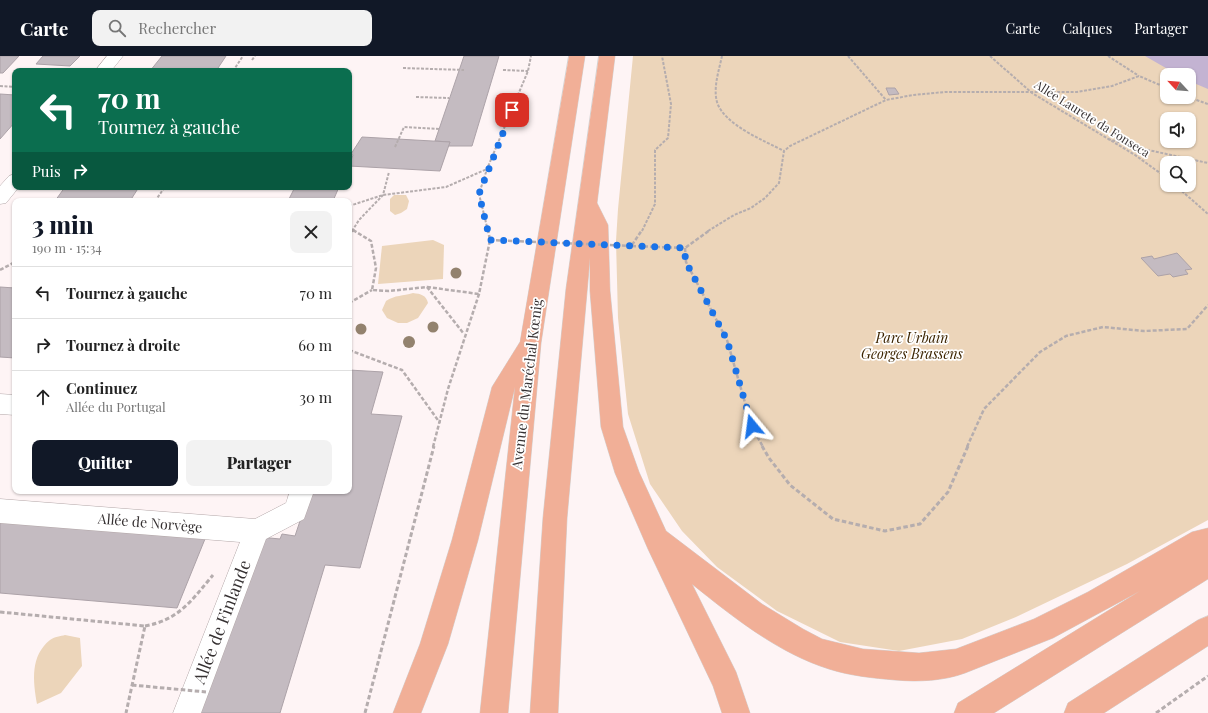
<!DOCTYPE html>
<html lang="fr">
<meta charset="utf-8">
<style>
:root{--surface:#fff;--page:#f2f2f2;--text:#222;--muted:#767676;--line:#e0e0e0;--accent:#111827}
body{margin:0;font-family:"Playfair Display",serif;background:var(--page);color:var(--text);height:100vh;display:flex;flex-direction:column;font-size:15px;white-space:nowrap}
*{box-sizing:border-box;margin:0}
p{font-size:13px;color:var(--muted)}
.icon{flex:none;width:22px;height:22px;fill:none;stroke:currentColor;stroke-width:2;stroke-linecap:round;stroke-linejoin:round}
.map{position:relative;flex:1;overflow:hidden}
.details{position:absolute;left:12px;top:142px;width:340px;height:296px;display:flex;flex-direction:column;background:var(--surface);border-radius:8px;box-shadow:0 1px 3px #0004}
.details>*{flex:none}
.top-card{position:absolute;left:12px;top:12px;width:340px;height:122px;border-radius:8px;box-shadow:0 1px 3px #0004;background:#0b6e4f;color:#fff;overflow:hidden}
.needle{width:26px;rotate:296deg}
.buttons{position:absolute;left:1160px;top:12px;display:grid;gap:8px}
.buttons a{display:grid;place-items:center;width:36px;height:36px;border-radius:8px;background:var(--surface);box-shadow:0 1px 3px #0004;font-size:20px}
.pin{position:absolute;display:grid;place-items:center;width:34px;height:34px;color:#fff;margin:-17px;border-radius:8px;box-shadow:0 2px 6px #0006}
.me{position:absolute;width:44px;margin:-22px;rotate:344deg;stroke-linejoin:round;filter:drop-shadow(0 0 3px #0008)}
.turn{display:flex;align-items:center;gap:14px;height:84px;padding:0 20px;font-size:18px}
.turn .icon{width:52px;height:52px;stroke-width:2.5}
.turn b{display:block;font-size:28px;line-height:34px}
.then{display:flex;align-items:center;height:38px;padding:0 20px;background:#0003;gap:8px;font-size:15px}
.round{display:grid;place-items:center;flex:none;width:42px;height:42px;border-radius:8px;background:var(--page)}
.summary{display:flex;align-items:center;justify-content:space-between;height:68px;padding:0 20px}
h1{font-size:24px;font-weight:800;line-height:30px;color:var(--accent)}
.primary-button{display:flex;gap:8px;margin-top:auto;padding:8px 20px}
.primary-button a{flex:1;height:46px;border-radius:8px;background:var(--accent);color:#fff;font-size:16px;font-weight:800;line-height:46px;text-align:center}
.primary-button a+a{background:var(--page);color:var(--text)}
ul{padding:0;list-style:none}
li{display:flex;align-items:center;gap:12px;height:52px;padding:0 20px;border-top:1px solid var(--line)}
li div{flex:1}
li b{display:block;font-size:15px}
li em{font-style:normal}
header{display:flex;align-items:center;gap:24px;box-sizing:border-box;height:56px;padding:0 20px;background:var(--accent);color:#fff}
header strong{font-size:19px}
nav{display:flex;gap:22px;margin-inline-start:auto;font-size:14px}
.search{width:280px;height:36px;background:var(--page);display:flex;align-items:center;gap:10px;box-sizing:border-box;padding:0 14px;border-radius:8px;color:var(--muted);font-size:15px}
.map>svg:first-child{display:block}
.green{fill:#ecd5ba;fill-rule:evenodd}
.water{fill:#c3b3d2}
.building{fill:#c4bbc1;stroke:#aca2a8}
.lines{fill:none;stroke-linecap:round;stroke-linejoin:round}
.minor-casing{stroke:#b3a7a8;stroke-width:1}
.primary-casing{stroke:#d3d2d2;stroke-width:1}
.path-far2{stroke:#b5adae;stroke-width:2;stroke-dasharray:3 1.5;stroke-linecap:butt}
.path-far1{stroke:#b5adae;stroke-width:2.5;stroke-dasharray:4 2;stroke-linecap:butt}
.path{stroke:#b5adae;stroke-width:3;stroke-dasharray:4.5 2.5;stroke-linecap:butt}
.minor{fill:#fff;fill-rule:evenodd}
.primary{fill:#f1af97;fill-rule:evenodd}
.path-bridge-far1{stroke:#b5adae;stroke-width:2.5;stroke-dasharray:4 2;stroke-linecap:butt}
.path-bridge{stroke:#b5adae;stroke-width:3;stroke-dasharray:4.5 2.5;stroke-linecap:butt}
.tree{fill:#93826e}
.route{stroke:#1a73e8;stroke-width:7;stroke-dasharray:0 12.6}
.labels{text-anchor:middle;stroke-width:3.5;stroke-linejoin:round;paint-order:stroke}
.far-street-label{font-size:12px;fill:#363132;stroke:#fff}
.park-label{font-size:14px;font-style:italic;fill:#3c2400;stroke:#fff}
.street-label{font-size:14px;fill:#363132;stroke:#fff}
.near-street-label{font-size:17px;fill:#363132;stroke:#fff}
</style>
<header>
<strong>Carte</strong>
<div class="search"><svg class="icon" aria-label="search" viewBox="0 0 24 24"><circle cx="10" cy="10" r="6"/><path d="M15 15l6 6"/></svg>Rechercher</div>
<nav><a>Carte</a><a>Calques</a><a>Partager</a></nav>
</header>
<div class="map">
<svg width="1208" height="657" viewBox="0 0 1208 657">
<rect width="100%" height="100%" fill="#fef4f5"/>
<g class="green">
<path d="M633 0H1208V464L1127 508 1016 561 962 583 899 595 840 586 777 555 717 511 682 475 650 428 628 358 618 262 616 185 618 153ZM1167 19H1189V41H1167ZM1167 63H1189V85H1167ZM1167 107H1189V129H1167Z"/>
<polygon points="394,139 406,139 409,145 407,153 401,157 395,159 390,155 390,143"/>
<polygon points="433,184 444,189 443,223 378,228 382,190"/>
<path d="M413 237C421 238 426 239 428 247L418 262 407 267H398L387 262 382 254 386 245C395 239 403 240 413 237Z"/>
<path d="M65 579 80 582 82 610 61 637 37 648C33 625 30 600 50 584 54 581 61 580 65 579Z"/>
</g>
<polygon class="water" points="1145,0 1208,0 1208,33 1189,25 1189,19 1178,19"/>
<g class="building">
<polygon points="0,0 19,0 3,17 0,17"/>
<polygon points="43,0 80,0 70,10 36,8"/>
<polygon points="162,0 226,0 216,15 150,15"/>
<polygon points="464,0 499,0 472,90 448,90 450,86 435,85"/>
<polygon points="886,32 895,32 899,38 889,39"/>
<polygon points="0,38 15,39 15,66 0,83"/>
<polygon points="362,81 450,86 440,115 349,110 353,99 351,98"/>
<polygon points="65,131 139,131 130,145 55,145"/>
<polygon points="295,131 339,131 333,145 288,145"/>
<polygon points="1177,197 1192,213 1185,214 1188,218 1173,221 1170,218 1158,220 1141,202 1152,200 1154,203"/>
<polygon points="0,231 15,232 15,302 0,301"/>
<polygon points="349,314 383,316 371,358 402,360 360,512 325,509 280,657 195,657 260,481 280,483 282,478 295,480 310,435 349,435"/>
<polygon points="0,462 207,478 177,552 0,537"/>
</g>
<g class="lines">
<defs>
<g id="minor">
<polygon points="107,0 123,0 111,15 95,15"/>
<polygon points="15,118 15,131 19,131 6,147 0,148 0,130 9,120"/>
<polygon points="0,338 15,339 15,359 0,358"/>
<polygon points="290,435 314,435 304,463 266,483 201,657 173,657 240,486 0,467 0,443 255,463 286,447"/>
</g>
<g id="primary">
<polygon points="569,0 585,0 541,287 508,657 480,657 515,331 478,484 448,588 421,657 393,657 420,588 452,484 492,331 520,286"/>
<path d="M599 0H615L597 147 608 169 610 235 623 371 639 416 666 475 762 548 803 573 822 583 863 593 919 597 956 593 1034 563 1088 536 1192 476 1208 472V523L994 657H954L958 647 1140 535 1053 582 965 617C943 625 919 626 895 624 873 622 851 620 829 613 778 597 733 561 692 528L736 616 750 657H722L713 630 648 493 615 417 601 371 590 235V202L567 462 558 657H530L543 462 566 233Z"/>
<polygon points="1208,560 1208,590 1104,657 1064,657 1068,647 1198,564"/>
</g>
</defs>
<use href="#minor" class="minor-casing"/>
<use href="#primary" class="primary-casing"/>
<g class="path-far2">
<path d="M722 0C719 14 713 32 717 46 724 69 765 85 784 95"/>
<polyline points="848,0 886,44"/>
<polyline points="990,0 1032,37 1135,99 1167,122"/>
<polyline points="1108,0 1139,20"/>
<polyline points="252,4 255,0"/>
<polyline points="403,12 464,14"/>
<polyline points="503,14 528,15"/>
<polyline points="233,15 243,0"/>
<polyline points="0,30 15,31"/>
<polyline points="416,41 449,42"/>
<polyline points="1188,41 1208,48"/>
<polyline points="1108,83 1139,92 1208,107"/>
<polyline points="395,91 404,71 439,73"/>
<polyline points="1175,129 1208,158"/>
<polyline points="155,145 165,131"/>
<polyline points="349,150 383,139 446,131 487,113"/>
<polyline points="353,174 355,175"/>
<polyline points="352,175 359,164 383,139 389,116"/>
<polyline points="488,175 479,138 487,113 528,15 531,0"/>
<polyline points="642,175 655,148 655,94 668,82 671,48 662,0"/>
<polyline points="708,175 734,159 751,152 765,142 779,127 784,95 790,90 886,44 913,39 945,36 1077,36 1112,30 1139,20 1167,32"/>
</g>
<g class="path-far1">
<polyline points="353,174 371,185 376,212 372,234 389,235 427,231 464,278"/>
<polyline points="349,181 353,174"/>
<polyline points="632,189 642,174"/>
<polyline points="632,190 685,192 710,174"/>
<polyline points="685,192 686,206 727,284 752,371 763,391"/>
<polyline points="0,214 15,206"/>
<polyline points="427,231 479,238"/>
<polyline points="349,247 372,234"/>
<polyline points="349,294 402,314 440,367"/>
<polyline points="433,391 448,333 479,238 490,184 488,174"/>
<polyline points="967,391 984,353 1040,296 1066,280 1103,271 1144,275 1187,273 1208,249"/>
</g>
<g class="path">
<polyline points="762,390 769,402 790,429 833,463 885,475 920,468 948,436 968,390"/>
<polyline points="0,556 145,570 126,657"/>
<path d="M145 570C179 564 192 544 213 519"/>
<polyline points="365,657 434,390"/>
<polyline points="1156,657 1208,620"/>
</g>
<use href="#minor" class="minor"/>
<use href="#primary" class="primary"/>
<polyline class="path-bridge-far1" points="490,184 632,190"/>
<polyline class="path-bridge" points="132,629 206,636"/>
</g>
<g class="tree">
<circle cx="456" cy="217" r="5.5"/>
<circle cx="433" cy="271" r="5.5"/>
<circle cx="361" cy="273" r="5.5"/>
<circle cx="409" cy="286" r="6"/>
</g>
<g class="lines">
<polyline class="route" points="512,54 479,138 490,184 684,192 686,206 727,284 752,370"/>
</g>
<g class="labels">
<g class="far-street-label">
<text transform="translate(1092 63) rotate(32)" y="4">Allée Laurete da Fonseca</text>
</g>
<g class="park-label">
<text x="912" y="287">Parc Urbain<tspan x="912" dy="16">Georges Brassens</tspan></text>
</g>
<g class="street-label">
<text transform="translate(527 328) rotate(-83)" y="5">Avenue du Maréchal Kœnig</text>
<text transform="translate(150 467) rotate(5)" y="5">Allée de Norvège</text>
</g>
<g class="near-street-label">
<text transform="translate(222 566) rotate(-69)" y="6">Allée de Finlande</text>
</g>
</g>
</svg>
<div class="buttons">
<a><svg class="needle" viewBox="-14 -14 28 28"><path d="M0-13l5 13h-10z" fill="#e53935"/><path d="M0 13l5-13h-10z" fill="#767676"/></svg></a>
<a><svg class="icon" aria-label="sound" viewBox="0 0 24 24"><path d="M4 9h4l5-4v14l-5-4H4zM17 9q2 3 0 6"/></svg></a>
<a><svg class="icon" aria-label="search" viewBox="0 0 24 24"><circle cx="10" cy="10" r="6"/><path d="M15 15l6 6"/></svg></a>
</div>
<div class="pin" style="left:512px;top:54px;background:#d93025"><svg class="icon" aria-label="arrive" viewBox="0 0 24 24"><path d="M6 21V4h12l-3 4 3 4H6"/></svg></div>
<svg class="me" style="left:752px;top:370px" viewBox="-20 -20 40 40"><path d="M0-17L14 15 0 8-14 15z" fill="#1a73e8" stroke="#fff" stroke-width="4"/></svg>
<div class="top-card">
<div class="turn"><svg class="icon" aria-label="left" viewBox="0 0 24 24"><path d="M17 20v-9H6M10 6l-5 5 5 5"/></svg><div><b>70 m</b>Tournez à gauche</div></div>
<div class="then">Puis<svg class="icon" aria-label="right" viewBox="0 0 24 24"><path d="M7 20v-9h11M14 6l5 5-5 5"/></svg></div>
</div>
<section class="details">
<div class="summary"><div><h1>3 min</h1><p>190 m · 15:34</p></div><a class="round"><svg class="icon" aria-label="close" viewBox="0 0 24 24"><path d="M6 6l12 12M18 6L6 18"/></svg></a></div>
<ul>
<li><svg class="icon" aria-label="left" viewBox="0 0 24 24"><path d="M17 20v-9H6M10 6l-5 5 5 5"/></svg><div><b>Tournez à gauche</b></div><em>70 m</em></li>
<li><svg class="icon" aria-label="right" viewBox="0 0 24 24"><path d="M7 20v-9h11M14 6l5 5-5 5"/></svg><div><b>Tournez à droite</b></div><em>60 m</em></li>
<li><svg class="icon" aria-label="ahead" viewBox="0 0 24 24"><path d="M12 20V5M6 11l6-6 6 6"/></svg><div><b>Continuez</b><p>Allée du Portugal</p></div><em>30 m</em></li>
</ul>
<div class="primary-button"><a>Quitter</a><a>Partager</a></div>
</section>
</div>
